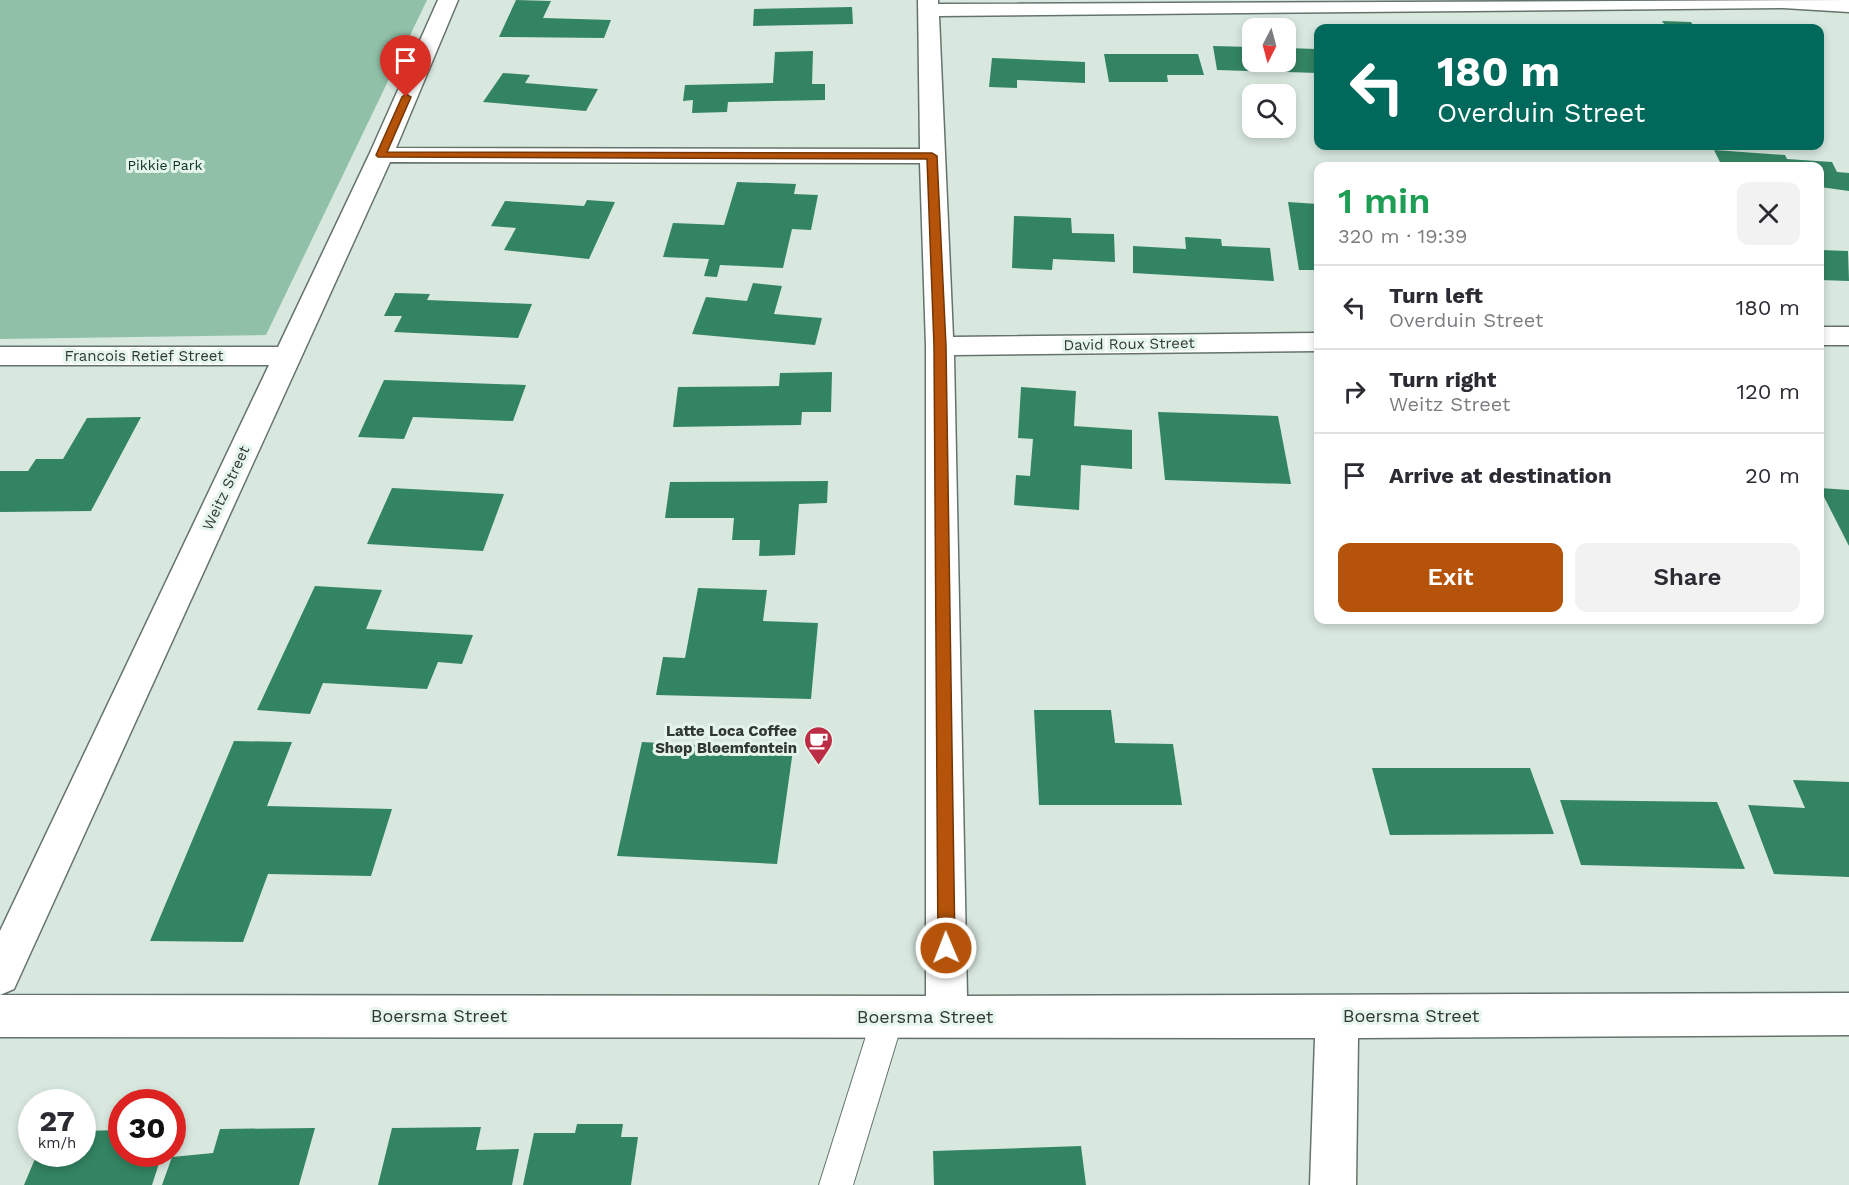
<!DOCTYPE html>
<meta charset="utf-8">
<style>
:root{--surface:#fff;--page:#f2f2f3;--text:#2b2b33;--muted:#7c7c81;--line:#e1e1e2;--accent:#b45309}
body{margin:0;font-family:"Work Sans",sans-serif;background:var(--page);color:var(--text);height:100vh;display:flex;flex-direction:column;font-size:22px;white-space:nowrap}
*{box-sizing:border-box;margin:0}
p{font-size:20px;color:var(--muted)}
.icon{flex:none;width:33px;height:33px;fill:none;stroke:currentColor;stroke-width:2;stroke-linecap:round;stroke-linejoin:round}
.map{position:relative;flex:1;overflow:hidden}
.sheet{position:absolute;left:1314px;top:162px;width:510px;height:462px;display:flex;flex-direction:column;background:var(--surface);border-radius:12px;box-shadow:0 3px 9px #0003}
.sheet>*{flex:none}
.banner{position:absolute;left:1314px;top:24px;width:510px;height:126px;border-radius:12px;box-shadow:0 3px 9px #0003;background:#00695c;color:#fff;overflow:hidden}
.needle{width:39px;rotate:186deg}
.tools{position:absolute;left:1242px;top:18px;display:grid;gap:12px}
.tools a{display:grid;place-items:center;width:54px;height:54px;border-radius:12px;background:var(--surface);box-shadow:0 3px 9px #0003;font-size:30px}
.speed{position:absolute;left:18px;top:1089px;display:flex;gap:12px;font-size:30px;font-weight:700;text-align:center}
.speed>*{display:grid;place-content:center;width:78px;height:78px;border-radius:50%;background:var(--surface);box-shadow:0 3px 9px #0003;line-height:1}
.speed small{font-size:15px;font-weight:400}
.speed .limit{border:9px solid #d22;background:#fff;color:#111}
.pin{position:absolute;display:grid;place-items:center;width:51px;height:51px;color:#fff;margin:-62px -26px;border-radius:50% 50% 50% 0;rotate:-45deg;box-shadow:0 0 6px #0007}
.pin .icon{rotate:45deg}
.me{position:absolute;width:66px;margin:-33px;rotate:359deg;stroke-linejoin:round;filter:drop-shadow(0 0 4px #0008)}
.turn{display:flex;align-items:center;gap:21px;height:126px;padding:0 24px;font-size:27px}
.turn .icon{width:78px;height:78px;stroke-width:2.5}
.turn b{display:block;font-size:42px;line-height:51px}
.round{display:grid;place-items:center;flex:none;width:63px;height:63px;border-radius:12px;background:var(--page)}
.head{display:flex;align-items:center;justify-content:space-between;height:102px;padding:0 24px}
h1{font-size:36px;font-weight:600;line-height:45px;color:#1e9e55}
.button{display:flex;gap:12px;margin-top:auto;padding:12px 24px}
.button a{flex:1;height:69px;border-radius:12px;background:var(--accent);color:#fff;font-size:24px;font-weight:600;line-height:69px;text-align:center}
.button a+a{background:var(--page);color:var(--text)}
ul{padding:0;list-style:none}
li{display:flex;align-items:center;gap:18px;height:84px;padding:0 24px;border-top:2px solid var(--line)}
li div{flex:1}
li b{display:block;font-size:22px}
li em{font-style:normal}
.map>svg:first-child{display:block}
.green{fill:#90c1a8}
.building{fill:#338463}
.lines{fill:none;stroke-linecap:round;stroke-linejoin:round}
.lane-casing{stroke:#65736c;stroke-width:2}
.street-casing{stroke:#65736c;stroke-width:3}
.lane{fill:#fff;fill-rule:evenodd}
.street{fill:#fff;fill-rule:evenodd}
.route{fill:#b45309;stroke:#753606;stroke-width:1.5}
.labels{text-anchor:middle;stroke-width:6;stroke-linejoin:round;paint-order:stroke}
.far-park-label{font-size:14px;fill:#0c3122;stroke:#e5f5ec}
.street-label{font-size:15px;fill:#313834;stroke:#e5f5ec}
.poi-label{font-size:15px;font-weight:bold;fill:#313834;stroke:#e5f5ec;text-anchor:end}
.near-street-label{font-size:18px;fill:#313834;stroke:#e5f5ec}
</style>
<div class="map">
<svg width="1849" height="1185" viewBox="0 0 1849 1185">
<rect width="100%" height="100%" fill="#d8e8df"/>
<polygon class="green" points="0,0 427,0 266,335 0,339"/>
<g class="building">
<polygon points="516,0 551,1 543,18 611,20 604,38 499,37"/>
<polygon points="852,7 853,24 753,26 754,9"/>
<polygon points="1662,21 1691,22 1695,28 1667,28"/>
<polygon points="1213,46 1252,47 1252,62 1286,62 1286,48 1316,49 1318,73 1217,70"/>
<polygon points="813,51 812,84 825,84 825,100 728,102 727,112 692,113 693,100 683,101 685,85 773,83 775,52"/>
<polygon points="1104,54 1198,54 1204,75 1167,75 1168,82 1109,82"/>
<polygon points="992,58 1085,62 1085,83 1017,80 1017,88 989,87"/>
<polygon points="503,73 530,75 525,83 598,89 586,111 483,102"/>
<polygon points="1714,150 1785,155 1787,159 1832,162 1837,172 1849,173 1849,191 1820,187 1820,166 1722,166"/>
<polygon points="737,182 796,184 794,194 818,195 811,230 792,229 783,268 720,265 717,277 704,276 709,259 663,257 673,223 724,225"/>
<polygon points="587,200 615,202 589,259 504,250 516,228 491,226 505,201 584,206"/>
<polygon points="1288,202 1318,204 1318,270 1299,270"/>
<polygon points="1014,216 1071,218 1072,233 1114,234 1115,262 1053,259 1052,270 1012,268"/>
<polygon points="1185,237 1221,239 1222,246 1270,248 1274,281 1133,273 1133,246 1186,249"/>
<polygon points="1820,250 1848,251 1849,281 1820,280"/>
<polygon points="753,283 782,286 774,314 822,318 815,345 692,334 706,297 747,301"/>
<polygon points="395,293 430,294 427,300 532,304 518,338 394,332 402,316 384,316"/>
<polygon points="832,372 831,412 802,412 801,425 673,427 678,387 779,386 780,373"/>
<polygon points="384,380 526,385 513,421 413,417 404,439 358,437"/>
<polygon points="1021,387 1076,391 1074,426 1132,430 1132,469 1081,465 1079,510 1014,505 1016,475 1030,476 1033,439 1018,438"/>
<polygon points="1158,412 1278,416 1291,484 1165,480"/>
<polygon points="141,417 91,511 0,512 0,471 28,471 36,459 63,459 87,418"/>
<polygon points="828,481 827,503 799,504 795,555 759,556 760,540 732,540 734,518 665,518 670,482"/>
<polygon points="392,488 504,494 483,551 367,544"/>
<polygon points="1820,488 1849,490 1849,546 1820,489"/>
<polygon points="315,586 382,590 366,629 473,635 462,664 438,662 427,689 323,683 310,714 257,710"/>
<polygon points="698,588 767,590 763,621 818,623 811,699 656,695 663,657 685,658"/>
<polygon points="1034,710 1111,710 1115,743 1173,744 1182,805 1039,805"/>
<polygon points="234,741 292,742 267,806 392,809 371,876 268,874 243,942 150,941"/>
<polygon points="642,742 793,750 777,864 617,856"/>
<polygon points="1372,768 1530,768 1554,834 1390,835"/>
<polygon points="1793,780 1849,782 1849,877 1774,874 1748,805 1805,808"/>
<polygon points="1560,800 1717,802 1745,869 1581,865"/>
<polygon points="577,1124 623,1124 621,1137 638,1137 631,1185 523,1185 534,1133 575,1133"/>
<polygon points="481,1127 476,1150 519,1149 512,1185 378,1185 392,1128"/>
<polygon points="315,1128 299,1185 162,1185 172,1157 213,1153 220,1129"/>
<polygon points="122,1130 122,1154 162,1154 152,1185 24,1185 37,1154 82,1154 82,1131"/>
<polygon points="1081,1146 1086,1185 934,1185 933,1151"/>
</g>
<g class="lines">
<defs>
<polygon id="lane" points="888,1001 899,1006 904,1017 853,1185 819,1185 872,1017 877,1006"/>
<g id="street">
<polygon points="438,0 458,0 396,148 920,149 918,0 938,0 938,4 1849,0 1849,12 1783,8 939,16 953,337 1318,333 1318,351 954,355 967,996 1849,993 1849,1035 1358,1038 1356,1185 1310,1185 1315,1038 0,1037 0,995 926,996 926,346 920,163 390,162 14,989 0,995 0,931 269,365 0,365 0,347 278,347 369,155"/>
<rect x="1820" y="327" width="29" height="18"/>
</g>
</defs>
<use href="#lane" class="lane-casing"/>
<use href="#street" class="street-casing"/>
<use href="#lane" class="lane"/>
<use href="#street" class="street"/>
</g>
<polygon class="route" points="406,94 411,97 387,152 932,153 937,156 946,346 955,948 952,954 946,956 940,954 938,948 934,346 927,159 378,157 376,155 402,97"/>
<defs>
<symbol id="cafe-pin" viewBox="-11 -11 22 30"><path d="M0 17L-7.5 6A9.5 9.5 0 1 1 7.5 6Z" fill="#bd2c45" stroke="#e5f5ec"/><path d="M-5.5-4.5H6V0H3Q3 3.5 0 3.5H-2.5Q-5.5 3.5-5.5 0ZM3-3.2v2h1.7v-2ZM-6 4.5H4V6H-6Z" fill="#fff"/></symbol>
</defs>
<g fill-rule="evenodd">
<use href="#cafe-pin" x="802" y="724" width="33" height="45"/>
</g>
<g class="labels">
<g class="far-park-label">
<text x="165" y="170">Pikkie Park</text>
</g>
<g class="street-label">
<text transform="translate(1129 344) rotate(-1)" y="5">David Roux Street</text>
<text x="144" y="361">Francois Retief Street</text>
<text transform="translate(226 488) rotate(-65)" y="5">Weitz Street</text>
</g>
<g class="poi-label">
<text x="797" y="736">Latte Loca Coffee<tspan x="797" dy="17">Shop Bloemfontein</tspan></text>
</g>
<g class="near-street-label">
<text x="439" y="1022">Boersma Street</text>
<text x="1411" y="1022">Boersma Street</text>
<text x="925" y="1023">Boersma Street</text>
</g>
</g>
</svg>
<div class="tools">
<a><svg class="needle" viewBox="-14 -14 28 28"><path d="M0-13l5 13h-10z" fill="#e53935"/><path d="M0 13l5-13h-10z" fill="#7c7c81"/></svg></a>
<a><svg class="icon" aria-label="search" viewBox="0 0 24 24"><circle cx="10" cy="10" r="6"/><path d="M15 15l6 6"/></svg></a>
</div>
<div class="speed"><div>27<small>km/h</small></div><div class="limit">30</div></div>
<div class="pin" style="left:406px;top:97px;background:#d93025"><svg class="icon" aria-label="arrive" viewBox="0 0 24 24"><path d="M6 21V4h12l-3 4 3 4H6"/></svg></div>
<svg class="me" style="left:946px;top:948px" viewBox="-20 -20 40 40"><circle r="17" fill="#b45309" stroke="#fff" stroke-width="3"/><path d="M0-11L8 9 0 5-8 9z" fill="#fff"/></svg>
<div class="banner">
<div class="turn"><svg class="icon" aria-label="left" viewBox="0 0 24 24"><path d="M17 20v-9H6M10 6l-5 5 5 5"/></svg><div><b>180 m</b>Overduin Street</div></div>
</div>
<section class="sheet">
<div class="head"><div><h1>1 min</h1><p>320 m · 19:39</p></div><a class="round"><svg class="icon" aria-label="close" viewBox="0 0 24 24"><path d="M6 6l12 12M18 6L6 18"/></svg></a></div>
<ul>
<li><svg class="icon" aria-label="left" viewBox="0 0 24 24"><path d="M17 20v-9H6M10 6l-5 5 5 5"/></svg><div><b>Turn left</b><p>Overduin Street</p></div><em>180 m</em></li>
<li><svg class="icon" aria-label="right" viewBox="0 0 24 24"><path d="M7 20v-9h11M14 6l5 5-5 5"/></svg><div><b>Turn right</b><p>Weitz Street</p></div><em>120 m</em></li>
<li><svg class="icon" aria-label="arrive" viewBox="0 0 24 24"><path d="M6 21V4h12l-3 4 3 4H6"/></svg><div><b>Arrive at destination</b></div><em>20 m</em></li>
</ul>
<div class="button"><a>Exit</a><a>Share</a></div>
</section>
</div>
